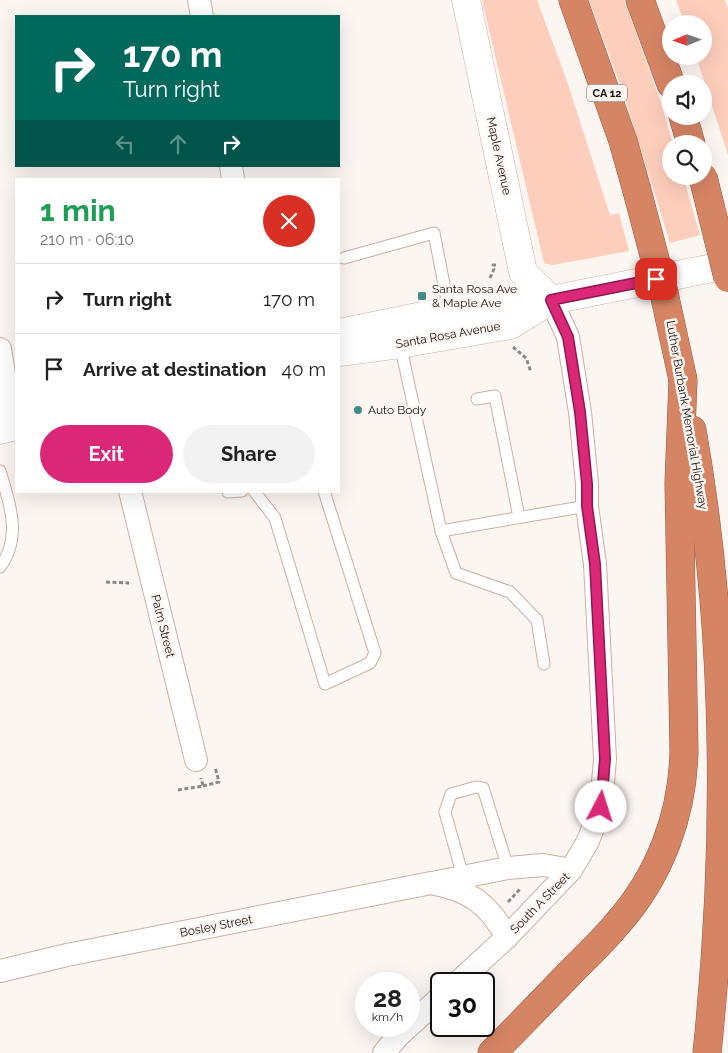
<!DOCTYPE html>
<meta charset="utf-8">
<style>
:root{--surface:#fff;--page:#f2f2f2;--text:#222;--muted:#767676;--line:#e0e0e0;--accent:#db2777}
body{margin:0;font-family:Raleway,sans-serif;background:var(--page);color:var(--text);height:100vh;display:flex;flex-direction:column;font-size:19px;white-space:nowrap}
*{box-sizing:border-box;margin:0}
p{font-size:16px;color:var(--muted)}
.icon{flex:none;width:28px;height:28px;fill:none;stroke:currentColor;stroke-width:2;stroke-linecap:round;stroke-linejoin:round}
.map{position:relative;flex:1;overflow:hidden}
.drawer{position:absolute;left:15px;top:178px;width:325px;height:315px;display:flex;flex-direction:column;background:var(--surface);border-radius:0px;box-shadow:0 5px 20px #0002}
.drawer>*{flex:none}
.hud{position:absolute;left:15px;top:15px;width:325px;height:152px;border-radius:0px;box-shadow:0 5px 20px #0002;background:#00695c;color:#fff;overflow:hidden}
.needle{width:32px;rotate:268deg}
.controls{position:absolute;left:662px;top:15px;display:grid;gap:10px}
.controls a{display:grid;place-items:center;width:50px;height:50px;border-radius:50%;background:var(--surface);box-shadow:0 5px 20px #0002;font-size:25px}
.speed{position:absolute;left:355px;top:972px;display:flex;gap:10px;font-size:25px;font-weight:700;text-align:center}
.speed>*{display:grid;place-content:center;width:65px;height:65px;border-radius:50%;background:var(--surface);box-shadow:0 5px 20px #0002;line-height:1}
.speed small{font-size:12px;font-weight:400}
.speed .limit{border:2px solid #111;border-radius:8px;background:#fff;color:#111}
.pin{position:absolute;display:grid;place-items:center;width:42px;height:42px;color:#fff;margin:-21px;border-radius:10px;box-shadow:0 2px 8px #0006}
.me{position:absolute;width:55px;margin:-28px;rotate:5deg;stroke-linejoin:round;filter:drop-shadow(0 0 4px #0008)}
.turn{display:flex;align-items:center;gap:18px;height:105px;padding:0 25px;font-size:22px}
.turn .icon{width:65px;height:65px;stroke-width:2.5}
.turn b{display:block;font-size:35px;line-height:42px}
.lanes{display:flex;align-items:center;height:48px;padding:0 25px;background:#0003;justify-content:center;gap:25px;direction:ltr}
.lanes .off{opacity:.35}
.round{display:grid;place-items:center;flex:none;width:52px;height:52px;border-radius:26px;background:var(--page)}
.headline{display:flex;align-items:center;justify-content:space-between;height:85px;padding:0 25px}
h1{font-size:30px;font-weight:700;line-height:38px;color:#1e9e55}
.cta{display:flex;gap:10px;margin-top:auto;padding:10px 25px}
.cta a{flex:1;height:58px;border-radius:30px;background:var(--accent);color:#fff;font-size:20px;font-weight:700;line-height:58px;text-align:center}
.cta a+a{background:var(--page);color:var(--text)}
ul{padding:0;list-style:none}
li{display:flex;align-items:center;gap:15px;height:70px;padding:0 25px;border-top:1px solid var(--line)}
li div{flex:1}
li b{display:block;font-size:19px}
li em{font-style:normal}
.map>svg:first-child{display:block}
.green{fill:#fecebc}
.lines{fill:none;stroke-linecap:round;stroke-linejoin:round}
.lane-casing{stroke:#ccafa3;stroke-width:13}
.street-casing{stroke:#ccafa3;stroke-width:24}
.secondary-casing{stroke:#ccafa3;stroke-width:29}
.highway-casing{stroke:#955d46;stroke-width:29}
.path{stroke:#908885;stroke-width:3;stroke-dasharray:4 2.5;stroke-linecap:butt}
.lane{stroke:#fff;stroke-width:11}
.street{stroke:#fff;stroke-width:22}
.secondary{stroke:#fff;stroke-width:28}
.highway{stroke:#d68564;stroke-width:28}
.highway-bridge-casing{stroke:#955d46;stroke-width:29;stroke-linecap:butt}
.highway-bridge{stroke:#d68564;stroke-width:28}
.route-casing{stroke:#8e194d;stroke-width:12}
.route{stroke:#db2777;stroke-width:9}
.poi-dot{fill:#438b89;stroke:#fcf6f3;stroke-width:2}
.labels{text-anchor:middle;stroke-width:5;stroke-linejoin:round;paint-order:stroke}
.shield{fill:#fcf6f3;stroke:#5f5653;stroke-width:1}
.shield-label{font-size:11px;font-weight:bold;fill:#1c120e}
.street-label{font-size:12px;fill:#1c120e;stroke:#fcf6f3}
.poi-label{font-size:12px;fill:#1c120e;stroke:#fcf6f3;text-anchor:start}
</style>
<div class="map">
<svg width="728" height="1053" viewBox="0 0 728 1053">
<rect width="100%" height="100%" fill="#fcf6f3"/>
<g class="green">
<polygon points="482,0 537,0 567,81 610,215 619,213 629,251 553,265 544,263"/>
<polygon points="589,0 624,0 660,100 673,144 671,144 671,176 683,176 700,235 670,243 624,95"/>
<polygon points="676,0 725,0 728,9 728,155 696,56 704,56 704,24 685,24"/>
</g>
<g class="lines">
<defs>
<g id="lane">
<polyline points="344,258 434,233 449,310"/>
<polyline points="400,344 441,531 587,506"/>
<polyline points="477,399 495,396 519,517"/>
<path d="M0 471C10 503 22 538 0 567"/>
<polyline points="254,491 275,518 325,684 370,663 375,653 324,491"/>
<polyline points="228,492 242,491"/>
<polyline points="441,531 456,573 510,592 537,620 544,664"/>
<polyline points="463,877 445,812 451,794 476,787 483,788 508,868"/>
</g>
<g id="street">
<polyline points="199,0 202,16"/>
<polyline points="231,166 233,179"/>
<polyline points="0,349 12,421"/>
<polyline points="130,491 196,760"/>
<polyline points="437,882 508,868 543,865 571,870"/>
<path d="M0 971 67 955 431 883C470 891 487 902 507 937"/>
<polyline points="456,984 507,937 571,870 588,841 601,807 605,759 595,564 587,506 587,484 580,412 568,337 551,300"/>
<polyline points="384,1053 398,1036 441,997"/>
</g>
<g id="secondary">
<polyline points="466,0 523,272 551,300"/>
<polyline points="339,333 501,300 551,300 728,265"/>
<polyline points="339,352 400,344 510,325 551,300"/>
<polyline points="0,406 16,402"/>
<polyline points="0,430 16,426"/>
</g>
<g id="highway">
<polyline points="573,0 623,141 636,187"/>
<polyline points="640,0 671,84"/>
<polyline points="683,116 691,144"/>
<path d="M692 430C728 633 728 849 707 1053"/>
<path d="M492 1053C519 1026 545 999 572 971 587 956 603 941 617 924 660 876 683 814 684 750L679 483 683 380"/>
</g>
</defs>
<use href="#lane" class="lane-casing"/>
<use href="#street" class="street-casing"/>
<use href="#secondary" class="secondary-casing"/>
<use href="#highway" class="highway-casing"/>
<g class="path">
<polyline points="490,278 494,269 493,265 497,265"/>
<polyline points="513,347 526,358 531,372"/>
<polyline points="106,582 129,583"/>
<polyline points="203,786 219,782 215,767"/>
<polyline points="178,790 203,786 201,778"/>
<polyline points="508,902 520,889"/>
</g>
<use href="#lane" class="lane"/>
<use href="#street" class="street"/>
<use href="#secondary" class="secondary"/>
<use href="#highway" class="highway"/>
<defs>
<g id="highway-bridge">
<polyline points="703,177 728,278"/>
<polyline points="636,187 664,293 683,380"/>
</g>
</defs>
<use href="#highway-bridge" class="highway-bridge-casing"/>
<use href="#highway-bridge" class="highway-bridge"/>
</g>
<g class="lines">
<defs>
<polyline id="route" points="601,807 605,759 595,564 587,506 587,484 580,412 568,337 551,300 656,279"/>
</defs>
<use href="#route" class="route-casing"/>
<use href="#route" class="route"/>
</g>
<g class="poi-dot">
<rect x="417" y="291" width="10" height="10" rx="2.5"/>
<circle cx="358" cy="410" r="5"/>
</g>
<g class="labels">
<rect class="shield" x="587" y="84.5" width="40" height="17" rx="4"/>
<g class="shield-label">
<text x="607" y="97">CA 12</text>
</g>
<g class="street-label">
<text transform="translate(499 156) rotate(78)" y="4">Maple Avenue</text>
<text transform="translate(448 335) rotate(-10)" y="4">Santa Rosa Avenue</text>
<text transform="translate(687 415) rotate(80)" y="4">Luther Burbank Memorial Highway</text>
<text transform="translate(163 626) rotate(76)" y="4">Palm Street</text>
<text transform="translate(540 903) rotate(-46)" y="4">South A Street</text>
<text transform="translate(216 926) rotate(-11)" y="4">Bosley Street</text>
</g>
<g class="poi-label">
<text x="432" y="293">Santa Rosa Ave<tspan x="432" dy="14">&amp; Maple Ave</tspan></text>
<text x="368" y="414">Auto Body</text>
</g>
</g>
</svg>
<div class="controls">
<a><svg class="needle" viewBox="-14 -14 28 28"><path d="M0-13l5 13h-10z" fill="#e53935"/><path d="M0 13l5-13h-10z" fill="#767676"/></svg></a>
<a><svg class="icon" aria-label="sound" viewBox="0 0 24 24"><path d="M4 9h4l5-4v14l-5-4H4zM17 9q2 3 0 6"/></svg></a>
<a><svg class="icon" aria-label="search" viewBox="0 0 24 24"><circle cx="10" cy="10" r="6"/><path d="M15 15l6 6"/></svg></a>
</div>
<div class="speed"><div>28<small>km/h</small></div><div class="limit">30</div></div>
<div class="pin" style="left:656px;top:279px;background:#d93025"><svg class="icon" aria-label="arrive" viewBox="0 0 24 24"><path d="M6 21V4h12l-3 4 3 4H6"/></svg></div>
<svg class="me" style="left:601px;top:807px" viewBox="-20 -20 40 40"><circle r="19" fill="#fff"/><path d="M0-13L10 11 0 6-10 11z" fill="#db2777"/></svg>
<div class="hud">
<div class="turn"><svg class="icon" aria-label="right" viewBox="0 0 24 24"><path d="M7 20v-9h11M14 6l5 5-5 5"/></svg><div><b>170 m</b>Turn right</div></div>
<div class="lanes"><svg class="icon off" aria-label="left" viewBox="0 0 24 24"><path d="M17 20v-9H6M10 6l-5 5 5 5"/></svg><svg class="icon off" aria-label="ahead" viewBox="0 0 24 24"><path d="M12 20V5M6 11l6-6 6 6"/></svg><svg class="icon" aria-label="right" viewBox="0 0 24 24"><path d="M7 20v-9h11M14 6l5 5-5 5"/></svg></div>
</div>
<section class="drawer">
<div class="headline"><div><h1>1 min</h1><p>210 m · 06:10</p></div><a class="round" style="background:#d93025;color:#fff"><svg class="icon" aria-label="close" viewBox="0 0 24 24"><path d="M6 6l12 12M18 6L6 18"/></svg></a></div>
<ul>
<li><svg class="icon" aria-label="right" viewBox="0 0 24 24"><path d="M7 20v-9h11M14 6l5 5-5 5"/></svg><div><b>Turn right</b></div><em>170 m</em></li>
<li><svg class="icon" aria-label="arrive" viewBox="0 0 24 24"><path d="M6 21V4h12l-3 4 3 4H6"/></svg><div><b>Arrive at destination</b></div><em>40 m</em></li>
</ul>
<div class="cta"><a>Exit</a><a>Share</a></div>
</section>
</div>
